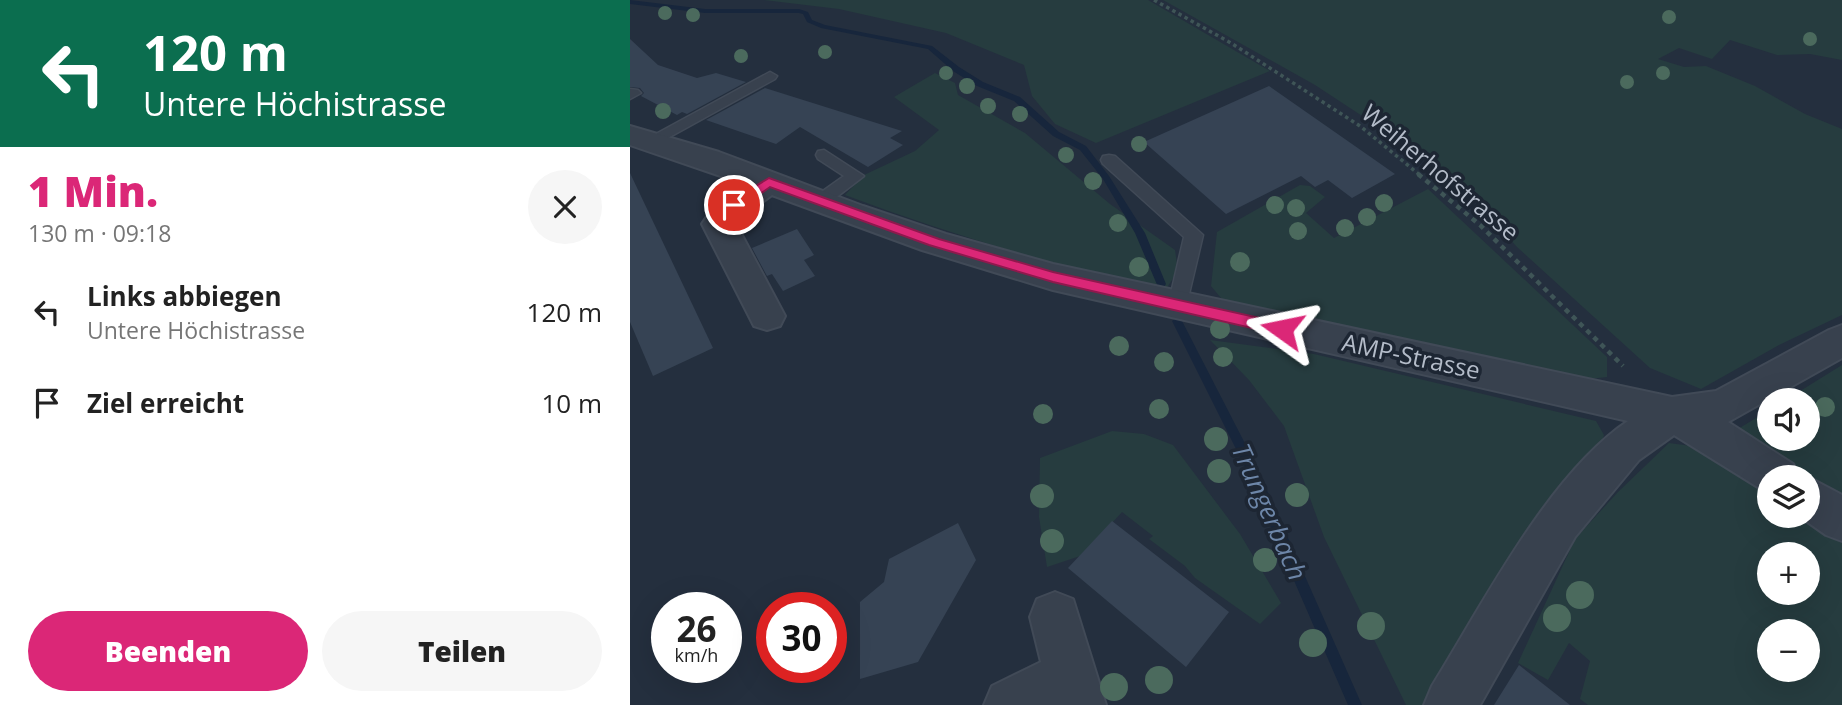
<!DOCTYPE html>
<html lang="de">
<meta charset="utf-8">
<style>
:root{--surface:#fff;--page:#f6f6f6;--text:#222;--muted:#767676;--accent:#db2777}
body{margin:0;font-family:"Open Sans",sans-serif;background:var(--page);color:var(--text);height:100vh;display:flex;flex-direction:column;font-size:26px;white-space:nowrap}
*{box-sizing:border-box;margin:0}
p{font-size:23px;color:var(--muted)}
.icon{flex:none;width:38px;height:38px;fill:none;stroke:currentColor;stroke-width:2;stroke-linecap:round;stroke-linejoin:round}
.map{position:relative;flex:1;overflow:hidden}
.details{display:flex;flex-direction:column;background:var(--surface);width:630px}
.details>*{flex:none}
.banner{background:#0b6e4f;color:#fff;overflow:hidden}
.tools{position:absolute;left:1127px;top:388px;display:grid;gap:14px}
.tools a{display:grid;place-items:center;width:63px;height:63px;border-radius:50%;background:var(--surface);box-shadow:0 7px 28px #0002;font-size:35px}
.speed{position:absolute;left:21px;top:592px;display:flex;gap:14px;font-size:35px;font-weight:700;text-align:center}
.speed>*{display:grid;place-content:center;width:91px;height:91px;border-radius:50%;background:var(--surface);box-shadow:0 7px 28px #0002;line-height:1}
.speed small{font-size:18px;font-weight:400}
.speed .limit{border:10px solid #d22;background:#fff;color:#111}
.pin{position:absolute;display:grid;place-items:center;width:60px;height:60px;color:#fff;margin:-30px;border:4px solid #fff;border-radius:50%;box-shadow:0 2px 7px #0007}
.me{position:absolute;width:77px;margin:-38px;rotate:282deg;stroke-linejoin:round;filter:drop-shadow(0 0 5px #0008)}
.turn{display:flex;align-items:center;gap:24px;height:147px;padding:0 28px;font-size:32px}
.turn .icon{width:91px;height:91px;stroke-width:2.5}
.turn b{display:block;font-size:49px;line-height:60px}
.round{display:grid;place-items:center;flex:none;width:74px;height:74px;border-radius:37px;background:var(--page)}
.overview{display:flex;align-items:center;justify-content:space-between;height:119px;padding:0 28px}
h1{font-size:42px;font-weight:800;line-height:52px;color:var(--accent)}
.cta{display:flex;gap:14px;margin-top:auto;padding:14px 28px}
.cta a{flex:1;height:80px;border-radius:42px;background:var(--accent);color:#fff;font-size:28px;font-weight:800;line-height:80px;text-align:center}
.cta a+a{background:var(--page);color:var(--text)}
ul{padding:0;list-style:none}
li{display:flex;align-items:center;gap:21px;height:91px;padding:0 28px}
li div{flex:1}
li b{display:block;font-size:26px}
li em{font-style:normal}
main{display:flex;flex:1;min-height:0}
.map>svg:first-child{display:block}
.green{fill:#263c3f;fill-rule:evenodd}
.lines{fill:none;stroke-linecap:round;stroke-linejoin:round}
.stream{fill:#17263c;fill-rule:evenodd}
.building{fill:#364354}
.lane-casing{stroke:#414a57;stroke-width:3}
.street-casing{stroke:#414a57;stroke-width:4}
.path-far1{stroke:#3f5557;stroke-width:3.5;stroke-dasharray:3.5 3.5;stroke-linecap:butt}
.path{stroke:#3f5557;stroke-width:4.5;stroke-dasharray:5 5;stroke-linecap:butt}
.lane{fill:#38414e;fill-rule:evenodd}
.street{fill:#38414e;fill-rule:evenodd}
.tree{fill:#4b6a5d}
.route{fill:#db2777;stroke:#8e194d;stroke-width:2}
.labels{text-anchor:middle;stroke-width:7;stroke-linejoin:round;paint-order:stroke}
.street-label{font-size:24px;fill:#b4bcc9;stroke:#1d2633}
.water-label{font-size:26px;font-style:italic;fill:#6d86a8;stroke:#1d2633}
</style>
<main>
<section class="details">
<div class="banner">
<div class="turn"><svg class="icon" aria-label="left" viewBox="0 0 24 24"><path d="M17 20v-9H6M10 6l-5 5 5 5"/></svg><div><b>120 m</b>Untere Höchistrasse</div></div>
</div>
<div class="overview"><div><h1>1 Min.</h1><p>130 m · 09:18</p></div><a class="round"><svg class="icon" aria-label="close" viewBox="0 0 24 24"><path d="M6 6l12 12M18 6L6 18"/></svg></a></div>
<ul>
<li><svg class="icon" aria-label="left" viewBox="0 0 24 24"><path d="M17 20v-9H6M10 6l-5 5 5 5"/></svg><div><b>Links abbiegen</b><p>Untere Höchistrasse</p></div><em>120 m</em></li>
<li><svg class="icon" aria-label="arrive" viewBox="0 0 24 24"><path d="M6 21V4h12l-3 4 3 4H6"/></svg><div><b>Ziel erreicht</b></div><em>10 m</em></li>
</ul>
<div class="cta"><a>Beenden</a><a>Teilen</a></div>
</section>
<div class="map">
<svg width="1212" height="705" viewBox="0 0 1212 705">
<rect width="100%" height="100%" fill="#242f3e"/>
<g class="green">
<polygon points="134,0 518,0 640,71 466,143 425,124 402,96 394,65 316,33 209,9"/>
<polygon points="533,0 1212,0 1212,60 1180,54 1147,55 1100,40 1082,59 1049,48 1028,59 1054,67 1076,66 1125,86 1175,114 1212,129 1212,315 1149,345 1071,389 1020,368 887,247 819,173 685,85"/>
<path d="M305 73 325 83 328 95 395 133 480 204 545 250 548 271 532 295C425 265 319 234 215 195L234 175 285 151 309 130 264 97Z"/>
<polygon points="670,185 680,186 695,197 676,213 704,238 798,189 977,357 977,377 960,379 596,304 581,286 587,232"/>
<polygon points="580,340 684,354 966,421 974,435 969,451 798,705 776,705 694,537 654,426 619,380"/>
<polygon points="1212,365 1212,512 1178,489 1178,478 1165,478 1108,429 1139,410 1139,439 1178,439 1178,401 1154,401"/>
<polygon points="482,431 514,434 543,445 610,534 651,603 630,624 565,578 555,566 519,539 523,536 492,512 453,555 417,567 409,517 410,458"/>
<path d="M1039 443 1091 450 1139 485V516H1178V513L1212 538V705H958L950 699 960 661 939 643 918 680 888 663 945 539 988 492ZM1139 555H1178V593H1139ZM1139 632H1178V670H1139Z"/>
</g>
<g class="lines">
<g class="stream">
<polygon points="0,0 75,9 169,9 178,12 182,20 195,25 302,46 329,67 353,82 390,97 429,132 456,146 479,176 515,233 536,284 534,287 528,287 505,233 473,179 450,150 423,136 384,101 347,86 323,71 298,49 191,28 177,22 173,14 169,13 75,13 0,4"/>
<polygon points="547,317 552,321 624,461 732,705 718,705 613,463 542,321"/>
</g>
</g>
<g class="building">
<polygon points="0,39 28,65 67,78 86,73 116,82 57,114 52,112 47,115 11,96 14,93 10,88 0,87"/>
<polygon points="639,86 765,174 722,198 698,180 685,187 671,176 596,214 514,142"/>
<polygon points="135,88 272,131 260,138 273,145 238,167 170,127 146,144 76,120"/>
<polygon points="0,173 83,348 23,376 0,322"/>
<polygon points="167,229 184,255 174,260 185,276 153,291 142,274 137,276 122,248"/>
<polygon points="482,521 599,612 556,667 438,568"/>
<polygon points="328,523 346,560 288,662 230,679 230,602 254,582 259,559"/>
<polygon points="889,665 940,705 864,705"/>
</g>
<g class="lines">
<defs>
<g id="lane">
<polygon points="140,72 147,76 145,79 27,144 15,144 13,141"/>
<polygon points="0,89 8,90 11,93 0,99"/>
<polygon points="194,150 234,176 195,206 189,208 180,202 183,198 214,176 188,159 186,155 188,151"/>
<polygon points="479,155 485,156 573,235 555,311 548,313 541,311 538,306 554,237 473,164 471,160 473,156"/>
</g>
<g id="street">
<path d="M0 126 89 152 233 206 316 234 423 264 1042 397 1086 391 1199 330 1212 325V358L1098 422 1163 464 1170 478H1139V494L1044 435 1009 460 945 537 850 705H794L802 686C853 604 918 475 998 421L423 290 292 250 142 195 110 218 106 224 155 316 150 326 137 330 124 326 72 224 87 202 114 184 0 145Z"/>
<polygon points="1178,477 1212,495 1212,541 1196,535 1169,516 1178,516 1178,478 1175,478"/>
<polygon points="425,592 443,599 476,705 354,705 362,686 411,662 400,617 407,599"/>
</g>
</defs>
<use href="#lane" class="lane-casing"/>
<use href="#street" class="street-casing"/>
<polyline class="path-far1" points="524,0 601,43 730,126 791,176"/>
<polyline class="path" points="788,174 850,225 993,366"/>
<use href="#lane" class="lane"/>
<use href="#street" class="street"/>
</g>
<g class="tree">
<circle cx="35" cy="13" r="7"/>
<circle cx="63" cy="15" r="7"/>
<circle cx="1039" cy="17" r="7"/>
<circle cx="1180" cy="39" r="7"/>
<circle cx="195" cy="52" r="7"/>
<circle cx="111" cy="56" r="7"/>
<circle cx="316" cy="73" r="7"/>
<circle cx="1033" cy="73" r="7"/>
<circle cx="997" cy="82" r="7"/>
<circle cx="337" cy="86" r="8"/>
<circle cx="358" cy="106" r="8"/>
<circle cx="33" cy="111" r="8"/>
<circle cx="390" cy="114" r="8"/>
<circle cx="509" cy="144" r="8"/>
<circle cx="436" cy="155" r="8"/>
<circle cx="463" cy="181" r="9"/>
<circle cx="754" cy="203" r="9"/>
<circle cx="645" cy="205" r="9"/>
<circle cx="666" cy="208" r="9"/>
<circle cx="737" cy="217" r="9"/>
<circle cx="488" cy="223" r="9"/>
<circle cx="715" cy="228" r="9"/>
<circle cx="668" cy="231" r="9"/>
<circle cx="610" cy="262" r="10"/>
<circle cx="509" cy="267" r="10"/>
<circle cx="590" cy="329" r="10"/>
<circle cx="489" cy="346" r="10"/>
<circle cx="593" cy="357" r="10"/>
<circle cx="534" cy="362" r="10"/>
<circle cx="1195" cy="407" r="10"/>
<circle cx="529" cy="409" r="10"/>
<circle cx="413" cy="414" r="10"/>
<circle cx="586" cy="439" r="12"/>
<circle cx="589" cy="471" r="12"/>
<circle cx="667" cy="495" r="12"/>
<circle cx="412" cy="496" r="12"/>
<circle cx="422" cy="541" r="12"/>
<circle cx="635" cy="560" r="12"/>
<circle cx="950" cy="595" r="14"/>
<circle cx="927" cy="618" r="14"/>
<circle cx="741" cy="626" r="14"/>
<circle cx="683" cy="643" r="14"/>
<circle cx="529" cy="680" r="14"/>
<circle cx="484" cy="687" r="14"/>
</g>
<polygon class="route" points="139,178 309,239 423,272 652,323 660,329 652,335 423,282 299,245 140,187 109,209 99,209 99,202"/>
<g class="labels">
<g class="street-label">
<text transform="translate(810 173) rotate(40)" y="8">Weiherhofstrasse</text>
<text transform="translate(781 357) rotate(12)" y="8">AMP-Strasse</text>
</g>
<g class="water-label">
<text transform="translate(639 512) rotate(66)" y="9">Trungerbach</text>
</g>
</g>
</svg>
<div class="tools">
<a><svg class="icon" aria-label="sound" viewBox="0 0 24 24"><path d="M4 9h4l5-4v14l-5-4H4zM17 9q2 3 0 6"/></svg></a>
<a><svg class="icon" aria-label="layers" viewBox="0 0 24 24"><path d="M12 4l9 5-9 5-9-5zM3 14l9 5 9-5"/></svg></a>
<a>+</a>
<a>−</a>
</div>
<div class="speed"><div>26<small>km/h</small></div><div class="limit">30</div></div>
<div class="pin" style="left:104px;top:205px;background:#d93025"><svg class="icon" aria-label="arrive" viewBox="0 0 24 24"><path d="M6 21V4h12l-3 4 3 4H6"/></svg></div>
<svg class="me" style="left:652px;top:329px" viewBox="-20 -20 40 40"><path d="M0-17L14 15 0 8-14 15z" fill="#db2777" stroke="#fff" stroke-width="4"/></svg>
</div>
</main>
